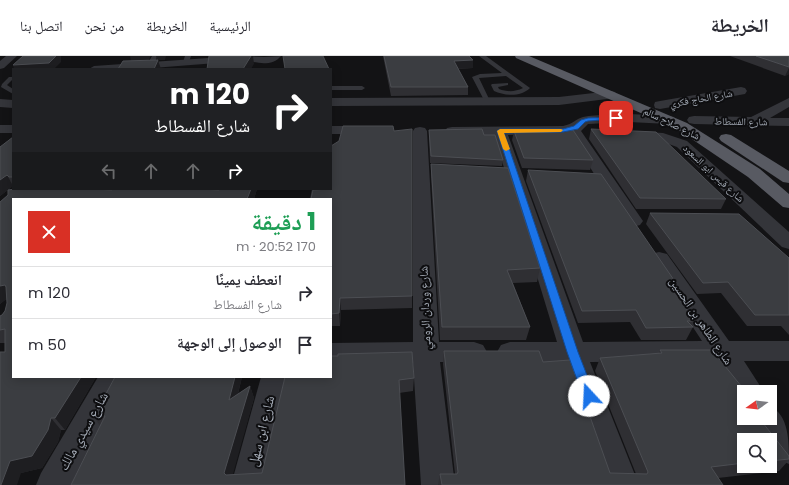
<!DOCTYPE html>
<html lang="ar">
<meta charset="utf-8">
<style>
:root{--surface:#fff;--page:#f2f2f3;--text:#2b2b33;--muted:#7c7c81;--line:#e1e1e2}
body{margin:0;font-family:Poppins,"Noto Naskh Arabic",sans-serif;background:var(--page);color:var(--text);direction:rtl;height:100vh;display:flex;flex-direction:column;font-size:15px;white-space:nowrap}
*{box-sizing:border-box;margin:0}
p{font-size:13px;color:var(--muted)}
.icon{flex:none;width:22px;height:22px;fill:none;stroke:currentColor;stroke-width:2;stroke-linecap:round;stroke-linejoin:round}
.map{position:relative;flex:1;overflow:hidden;direction:ltr}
.drawer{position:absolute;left:12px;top:142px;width:320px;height:180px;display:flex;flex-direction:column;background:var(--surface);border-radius:0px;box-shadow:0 2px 10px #0003;direction:rtl}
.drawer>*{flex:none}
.top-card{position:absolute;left:12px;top:12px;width:320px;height:122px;border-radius:0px;box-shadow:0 2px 10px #0003;direction:rtl;background:#202124;color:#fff;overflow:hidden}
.needle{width:26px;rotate:256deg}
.controls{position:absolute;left:737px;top:329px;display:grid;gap:8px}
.controls a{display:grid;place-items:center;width:40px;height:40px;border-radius:0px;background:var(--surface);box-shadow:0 2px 10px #0003;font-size:20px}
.pin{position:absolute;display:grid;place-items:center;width:34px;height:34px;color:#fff;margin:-17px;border-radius:8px;box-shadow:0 2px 6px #0006}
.me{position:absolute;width:44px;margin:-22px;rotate:340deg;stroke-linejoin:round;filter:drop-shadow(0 0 3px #0008)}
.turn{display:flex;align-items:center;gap:14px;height:84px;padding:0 16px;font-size:18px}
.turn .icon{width:52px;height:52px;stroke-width:2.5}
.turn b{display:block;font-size:28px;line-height:34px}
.lanes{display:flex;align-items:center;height:38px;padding:0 16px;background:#0003;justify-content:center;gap:20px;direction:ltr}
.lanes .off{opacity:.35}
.round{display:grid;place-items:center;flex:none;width:42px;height:42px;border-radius:0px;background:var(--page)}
.head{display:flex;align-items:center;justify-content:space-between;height:68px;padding:0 16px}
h1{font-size:24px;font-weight:700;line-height:30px;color:#1e9e55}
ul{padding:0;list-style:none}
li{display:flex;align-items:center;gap:12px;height:52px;padding:0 16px;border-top:1px solid var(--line)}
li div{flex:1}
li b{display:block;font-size:15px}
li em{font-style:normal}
header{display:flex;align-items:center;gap:24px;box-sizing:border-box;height:56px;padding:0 20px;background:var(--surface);border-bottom:1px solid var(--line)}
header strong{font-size:19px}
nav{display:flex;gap:22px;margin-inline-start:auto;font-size:14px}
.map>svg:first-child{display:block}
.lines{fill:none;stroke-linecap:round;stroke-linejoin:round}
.service{fill:#34353a;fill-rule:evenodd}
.minor{fill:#34353a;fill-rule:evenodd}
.trunk{fill:#585a62;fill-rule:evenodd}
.wall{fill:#2f2f33;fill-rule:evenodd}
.shaded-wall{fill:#1e1e21}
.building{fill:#3b3d41;stroke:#4c4e53}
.route{fill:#1a73e8;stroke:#114b97}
.slow{fill:#f59e0b}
.labels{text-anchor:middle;stroke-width:4;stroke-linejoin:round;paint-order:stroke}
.far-street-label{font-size:10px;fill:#a4abb6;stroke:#0e0e10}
.street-label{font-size:12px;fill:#a4abb6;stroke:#0e0e10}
.near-street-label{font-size:14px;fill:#a4abb6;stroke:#0e0e10}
</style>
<header>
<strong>الخريطة</strong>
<nav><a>الرئيسية</a><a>الخريطة</a><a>من نحن</a><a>اتصل بنا</a></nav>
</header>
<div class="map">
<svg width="789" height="429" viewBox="0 0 789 429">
<rect width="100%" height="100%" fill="#131315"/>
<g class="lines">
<g class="service">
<polygon points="152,0 158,0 152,10 148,10 147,9"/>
<polygon points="185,0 191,0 189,6 186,8 183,6"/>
<path d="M479 0H486L530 32C521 41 505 40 494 35L491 29 492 28 508 27V29L498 31 499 33C507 36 515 36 523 32L506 20 479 22 490 45 485 46 472 21 480 18 502 17Z"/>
<polygon points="9,21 13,21 13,23 7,29 13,33 13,38 1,31 2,28"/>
<polygon points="331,30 362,30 365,32 362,34 331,34"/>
</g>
<g class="minor">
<polygon points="6,0 17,0 4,12 0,13 0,5"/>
<polygon points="237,0 242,1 243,3 242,5 140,13 89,13 94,10"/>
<path d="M247 0 264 1 281 0C273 10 258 8 247 4L246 2Z"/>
<polygon points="741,31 745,32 747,35 745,38 660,53 655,52 654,49 655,46 660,45"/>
<polygon points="611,35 615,36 617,39 615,42 559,49 331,50 331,42 559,41"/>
<polygon points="789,42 789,51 770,62 789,62 789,70 694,68 689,67 687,64 689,61 694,60 751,61"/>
<polygon points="0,43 13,44 13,52 0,51"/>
<path d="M629 58 669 60 674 61 676 64 674 67 669 68 629 66 588 68 581 75 643 165 640 169 633 171 626 169 623 165 569 77 508 79 583 286 702 285 648 203 651 198 659 196 667 198 729 285H789V305H744L764 336H744V346L740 344 715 305 590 306 639 429H605L563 306H510L501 303 497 296 501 289 510 286H557L494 79H452L447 78 445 75 447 72 452 71 563 70C574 68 575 63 583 61 598 58 614 59 629 58Z"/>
<rect x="0" y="69" width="13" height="8"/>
<polygon points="331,70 372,70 377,71 379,74 377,77 372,78 331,78"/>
<polygon points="420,71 425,72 427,75 439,286 474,286 483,289 487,296 483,303 474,306 440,306 455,429 421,429 413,307 331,307 331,287 413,286 413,75 415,72"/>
<polygon points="630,75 663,77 687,85 789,176 789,193 782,191 677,91 663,86 625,82 623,79 625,76"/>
<polygon points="312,133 330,133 328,143 310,143"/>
<polygon points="98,321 127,321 71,429 36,429 41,417"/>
<polygon points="261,321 289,321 265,429 231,429"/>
<path d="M770 350C789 359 789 385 789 408 777 403 770 397 770 384H765L753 362H770Z"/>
</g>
<g class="trunk">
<polygon points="515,0 529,0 687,67 760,113 789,138 789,152 783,151 748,121 677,73 516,2"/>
<polygon points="726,78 731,79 789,115 789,127 783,126 721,85 719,82 721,79"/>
</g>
</g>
<g class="wall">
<polygon points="383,0 469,0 473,4 473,12 458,13 468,31 468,39 391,40"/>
<polygon points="730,0 789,0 789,18 785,20"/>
<polygon points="591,73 726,143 721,153 636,153 589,83"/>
<polygon points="429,74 484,79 503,104 502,110 430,107 429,80"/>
<polygon points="514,75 593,104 590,114 522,112 512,84"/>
<polygon points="13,81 13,130 0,140 0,91"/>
<polygon points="431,108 540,212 537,226 513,227 530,271 526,284 440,284 431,120"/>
<polygon points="528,114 676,227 673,233 695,265 692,270 693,271 686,284 641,284 630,266 578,267 526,125"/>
<polygon points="15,133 219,134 220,133 257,133 254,143 13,143 13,321 96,321 65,374 61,374 58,386 42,412 21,417 5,296 5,287 0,287 0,260 2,259 5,255 7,247 7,243 5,244 0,248 0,146"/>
<polygon points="331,143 412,240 412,252 341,254 340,270 331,270"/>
<polygon points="650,157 789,202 789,279 781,270 747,270 721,237 697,238 646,168"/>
<path d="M660 294 744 336V343L789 400V404L779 415 718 422 723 429H438L440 418H455L443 308 444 295 543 306 610 417 636 418 595 315 600 302 659 297ZM744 384H770V410H744Z"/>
<polygon points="115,321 242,321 238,338 250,330 254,342 232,418 262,417 285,321 414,322 413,335 399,337 405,429 71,429 100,370 94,360"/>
</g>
<g class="shaded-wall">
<polygon points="56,0 61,0 61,6 54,13 14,13 13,9"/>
<polygon points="130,0 151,0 148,5 131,6"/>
<polygon points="156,0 166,0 165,4 158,4 161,13 154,13 157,4"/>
<polygon points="251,0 253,0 254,8 251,13 243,13"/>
<polygon points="473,4 473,12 453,13 454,5"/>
<polygon points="789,12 789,18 785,20"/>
<polygon points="7,119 13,130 0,140 0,124"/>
<polygon points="251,133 257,133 254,143 247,143"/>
<polygon points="5,229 13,242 5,244 0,248 0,230"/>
<polygon points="340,242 341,254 340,270 339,257"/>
<polygon points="81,321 96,321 65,374 55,362"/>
<polygon points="235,321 242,321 233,357 229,344"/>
<polygon points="250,330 254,342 230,429 224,417"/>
<polygon points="51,362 61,374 58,386 42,412 21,417 17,429 1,429 10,405"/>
</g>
<g class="building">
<polygon points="23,0 56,0 49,7 13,9"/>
<polygon points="209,0 251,0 243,13 207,13"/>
<polygon points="283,0 323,0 329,13 285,13"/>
<polygon points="384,0 469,0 473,4 454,5 468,31 391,31"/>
<polygon points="756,0 789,0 789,11"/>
<polygon points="158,4 154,13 118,13 123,5"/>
<polygon points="343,70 393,70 394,75 412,73 412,240 340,242 339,257 331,258 331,143 311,143 313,134 331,133 331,90 339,85"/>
<polygon points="482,73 484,79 495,79 503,104 431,100 429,74"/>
<polygon points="591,73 656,76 726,143 640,142"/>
<polygon points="573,74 593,104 524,102 514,75"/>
<polygon points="13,81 13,121 9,121 7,119 0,124 0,91"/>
<polygon points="431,108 508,112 540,212 507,214 530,271 442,271"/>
<polygon points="528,114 601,118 676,227 668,227 695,265 687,265 693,271 646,272 636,254 582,255"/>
<polygon points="15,133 93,133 112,134 113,133 200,133 219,134 220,133 251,133 247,143 13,143 13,321 81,321 55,362 51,362 48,374 32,400 10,405 1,429 0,429 0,296 5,296 5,273 0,274 0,260 2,259 5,255 7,247 6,231 5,229 0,230 0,146 8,139 8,134"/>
<polygon points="650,157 739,158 789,202 789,259 755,259 728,226 703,227"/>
<polygon points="660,294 712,294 746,336 744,336 744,338 740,339 744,344 744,362 759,362 789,400 789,403 770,405 770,384 744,384 744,407 711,411 723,429 442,429 440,418 457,418 458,416 444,295 539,295 543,306 570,304 610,417 647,418 648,416 600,302 662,297"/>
<polygon points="412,296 414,322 399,324 405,429 71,429 105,360 94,360 115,321 235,321 229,344 250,330 224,417 226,419 262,417 285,321 331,321 331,300 338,300 338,298"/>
</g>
<polygon class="route" points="616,61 619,62 618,63 588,65 585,66 578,73 563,76 504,77 578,296 595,340 593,344 589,345 585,344 583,340 567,296 497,75 500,73 563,73 574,70 581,64 588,62"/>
<polygon class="slow" points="500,73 561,73 563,74 561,76 504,77 510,93 506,95 503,93 497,75"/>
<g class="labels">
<g class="far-street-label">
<text transform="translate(701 42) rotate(-10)" y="4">شارع الحاج فكري</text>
<text transform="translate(741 65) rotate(1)" y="4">شارع الفسطاط</text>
<text transform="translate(672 67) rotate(26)" y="4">شارع صلاح سالم</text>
<text transform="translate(714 117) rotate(43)" y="4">شارع قيس ابو السعود</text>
</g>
<g class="street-label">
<text transform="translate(425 252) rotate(-92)" y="4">شارع وردان الرومي</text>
<text transform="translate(701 265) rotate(56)" y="4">شارع الطاهر بن الحسين</text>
</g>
<g class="near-street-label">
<text transform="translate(83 375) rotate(-61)" y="5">شارع سيدي مالك</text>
<text transform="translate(261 375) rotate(-76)" y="5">شارع ابن سهل</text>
</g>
</g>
</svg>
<div class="controls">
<a><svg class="needle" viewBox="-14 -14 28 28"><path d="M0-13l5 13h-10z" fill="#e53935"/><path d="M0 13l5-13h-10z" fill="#7c7c81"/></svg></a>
<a><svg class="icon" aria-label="search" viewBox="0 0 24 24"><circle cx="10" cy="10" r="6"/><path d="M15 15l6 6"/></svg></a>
</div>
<div class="pin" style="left:616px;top:62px;background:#d93025"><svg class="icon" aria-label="arrive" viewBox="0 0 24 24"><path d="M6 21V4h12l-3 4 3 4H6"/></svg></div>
<svg class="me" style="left:589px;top:340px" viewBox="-20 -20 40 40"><circle r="19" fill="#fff"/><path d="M0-13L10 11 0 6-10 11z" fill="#1a73e8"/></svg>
<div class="top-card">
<div class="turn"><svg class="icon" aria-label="right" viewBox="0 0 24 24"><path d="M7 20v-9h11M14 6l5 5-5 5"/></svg><div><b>120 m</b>شارع الفسطاط</div></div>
<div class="lanes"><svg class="icon off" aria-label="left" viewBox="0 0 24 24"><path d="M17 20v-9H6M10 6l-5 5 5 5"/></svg><svg class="icon off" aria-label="ahead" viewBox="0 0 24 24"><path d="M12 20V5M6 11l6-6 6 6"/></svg><svg class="icon off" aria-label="ahead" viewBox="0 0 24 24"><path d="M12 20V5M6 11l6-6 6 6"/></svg><svg class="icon" aria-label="right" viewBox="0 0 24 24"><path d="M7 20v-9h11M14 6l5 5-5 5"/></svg></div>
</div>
<section class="drawer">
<div class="head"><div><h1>1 دقيقة</h1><p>170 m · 20:52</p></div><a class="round" style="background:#d93025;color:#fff"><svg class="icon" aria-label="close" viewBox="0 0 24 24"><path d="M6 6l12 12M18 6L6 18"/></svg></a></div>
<ul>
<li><svg class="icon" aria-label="right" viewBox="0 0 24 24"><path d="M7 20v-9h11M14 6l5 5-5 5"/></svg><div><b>انعطف يمينًا</b><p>شارع الفسطاط</p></div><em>120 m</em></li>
<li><svg class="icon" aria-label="arrive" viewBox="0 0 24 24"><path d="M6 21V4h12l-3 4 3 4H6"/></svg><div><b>الوصول إلى الوجهة</b></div><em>50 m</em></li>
</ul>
</section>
</div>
